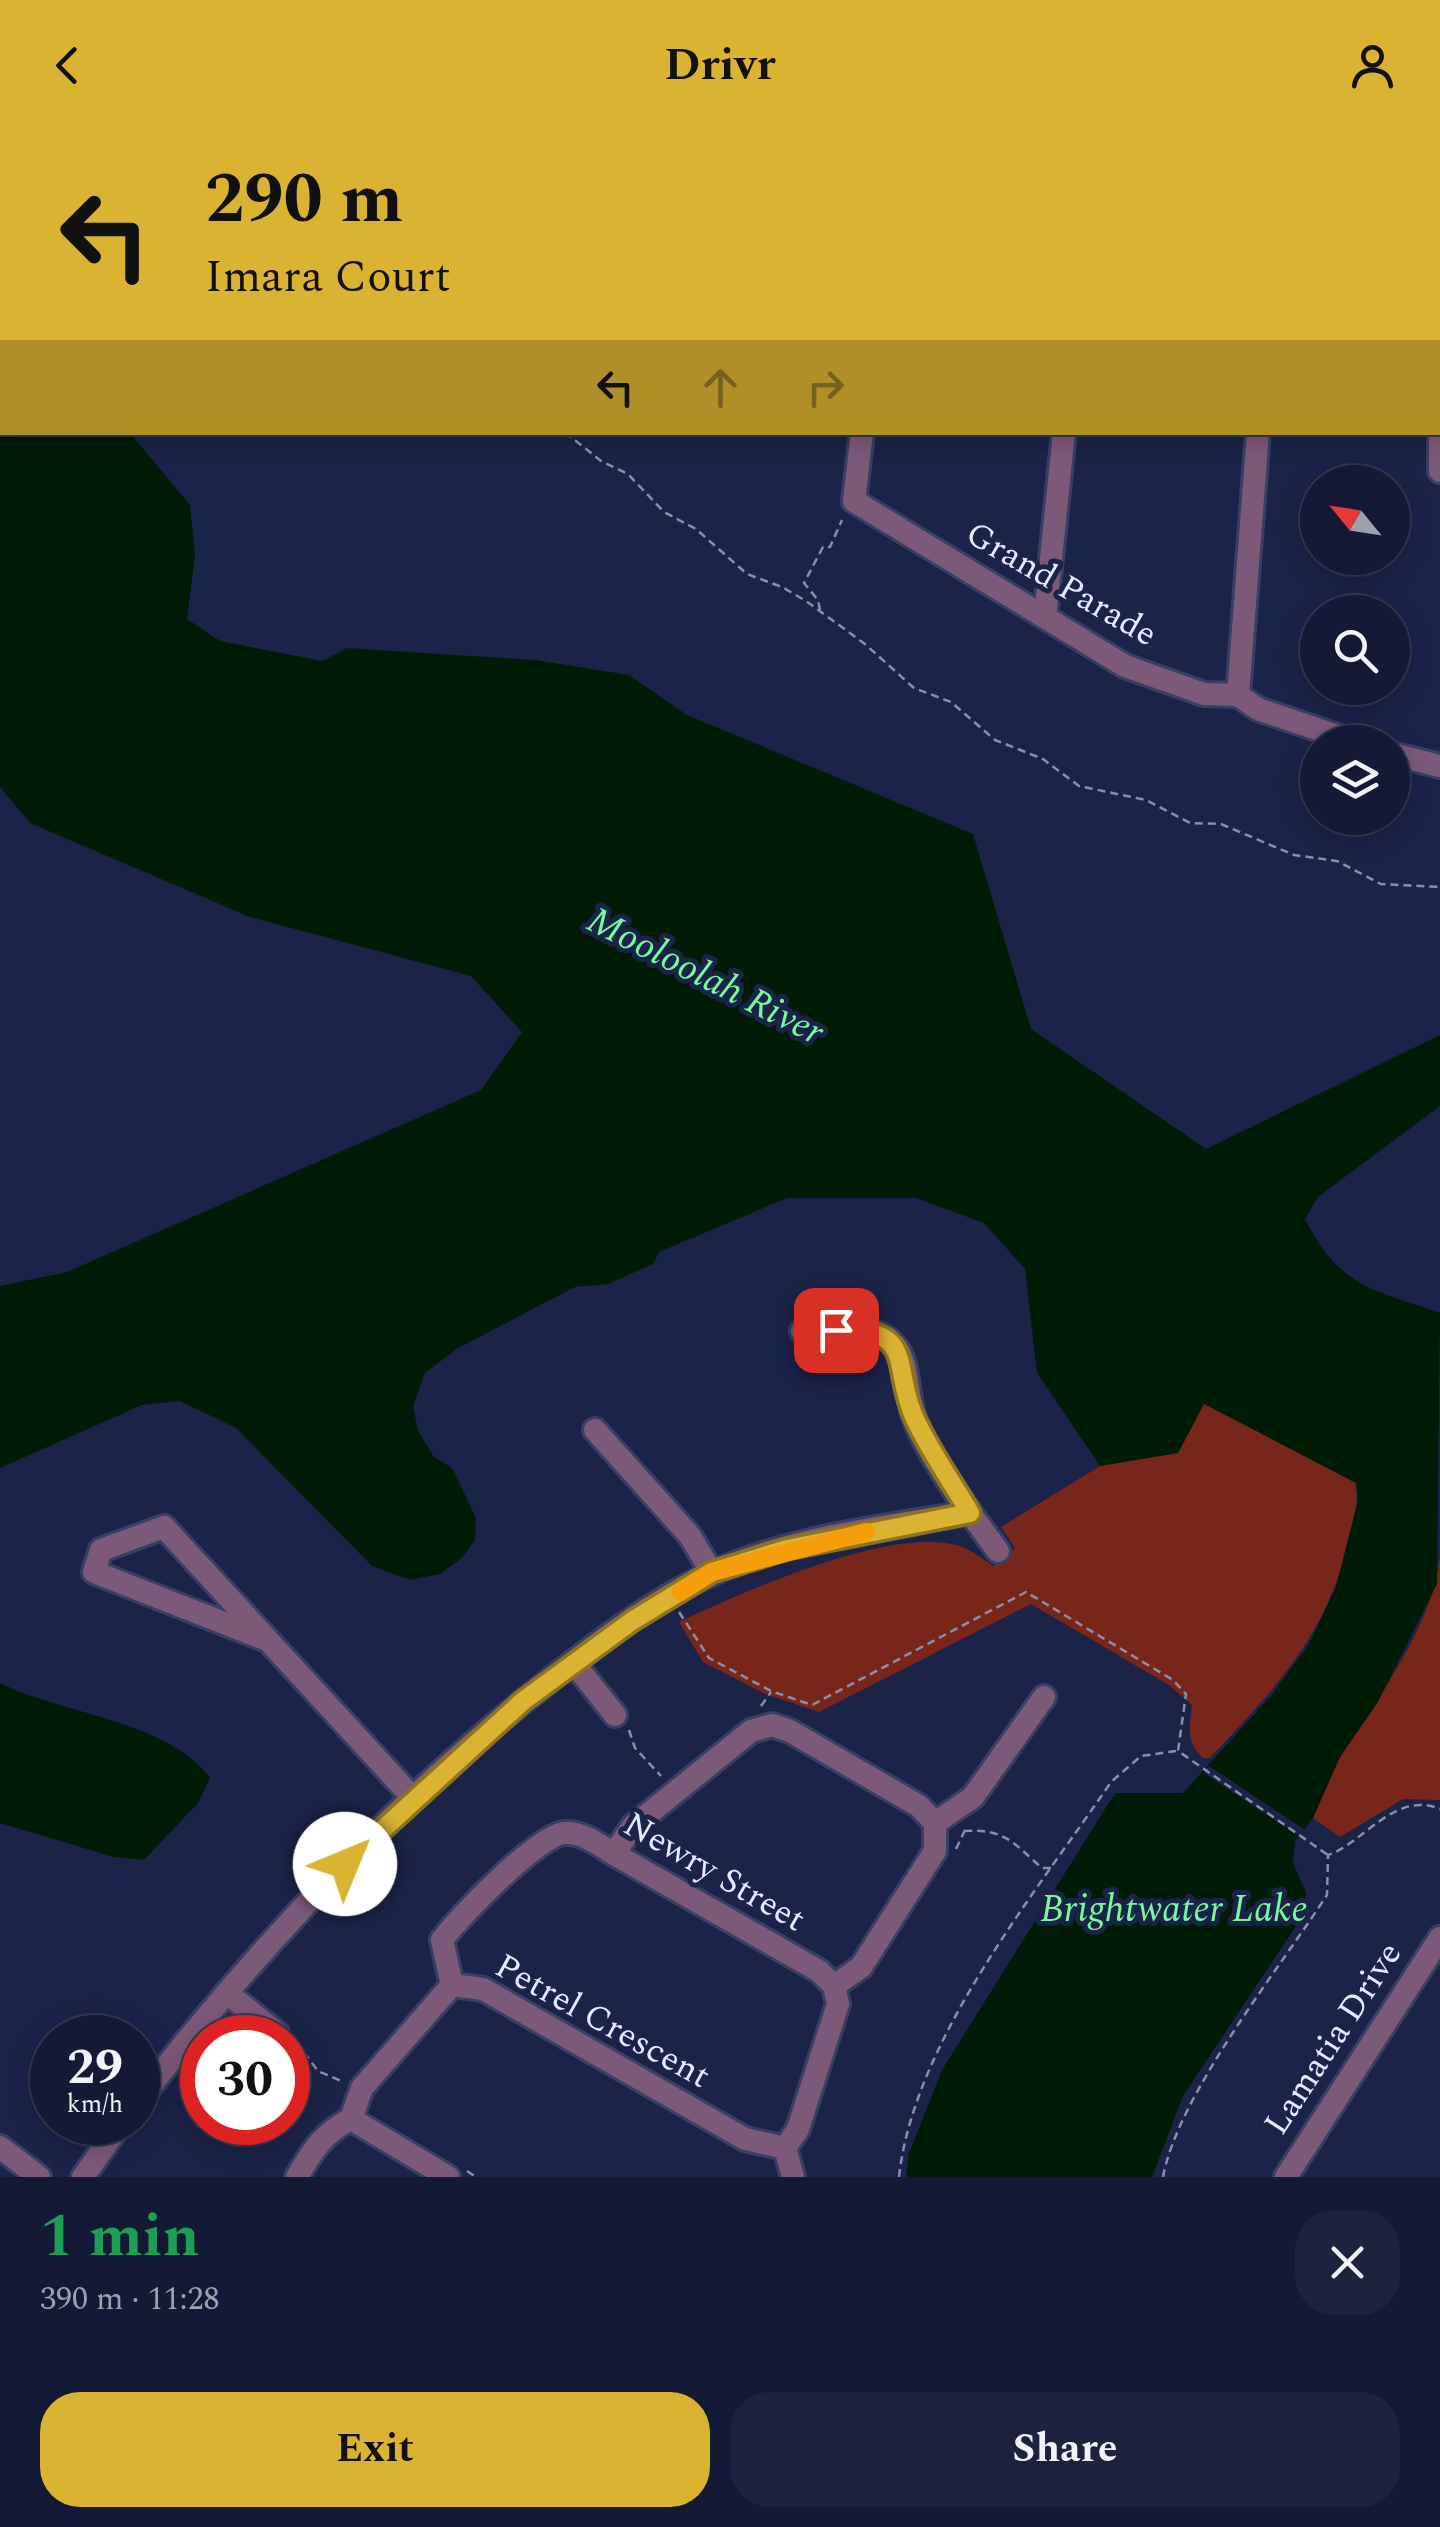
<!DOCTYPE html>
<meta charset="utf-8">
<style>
:root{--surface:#141a36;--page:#1d233e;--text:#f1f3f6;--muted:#9da1ad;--line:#333851;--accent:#dab333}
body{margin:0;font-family:Spectral,serif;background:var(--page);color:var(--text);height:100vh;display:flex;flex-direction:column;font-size:38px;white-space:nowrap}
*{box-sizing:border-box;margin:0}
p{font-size:32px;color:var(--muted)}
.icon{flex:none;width:55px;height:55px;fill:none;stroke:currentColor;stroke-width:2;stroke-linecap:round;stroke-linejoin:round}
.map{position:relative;height:2047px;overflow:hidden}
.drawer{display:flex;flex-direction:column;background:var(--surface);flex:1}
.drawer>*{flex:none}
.banner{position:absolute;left:0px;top:0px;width:1440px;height:305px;box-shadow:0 5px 25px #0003,0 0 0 2px var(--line);background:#dab333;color:#111;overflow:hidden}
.needle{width:65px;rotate:300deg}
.tools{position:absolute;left:1300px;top:335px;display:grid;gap:20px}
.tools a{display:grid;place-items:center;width:110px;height:110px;border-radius:50%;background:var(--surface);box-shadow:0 5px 25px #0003,0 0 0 2px var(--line);font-size:50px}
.speed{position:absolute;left:30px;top:1885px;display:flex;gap:20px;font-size:50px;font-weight:700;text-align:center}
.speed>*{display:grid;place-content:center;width:130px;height:130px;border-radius:50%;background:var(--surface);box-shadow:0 5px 25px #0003,0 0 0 2px var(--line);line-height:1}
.speed small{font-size:25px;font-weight:400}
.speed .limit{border:15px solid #d22;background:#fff;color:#111}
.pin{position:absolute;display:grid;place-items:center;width:85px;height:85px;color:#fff;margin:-42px;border-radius:20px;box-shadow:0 5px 15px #0006}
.me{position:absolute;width:110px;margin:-55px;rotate:45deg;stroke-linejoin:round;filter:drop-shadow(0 0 8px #0008)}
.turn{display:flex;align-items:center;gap:35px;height:210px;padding:0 40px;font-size:45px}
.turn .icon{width:130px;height:130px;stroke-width:2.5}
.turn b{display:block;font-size:70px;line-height:85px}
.lanes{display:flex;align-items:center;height:95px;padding:0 40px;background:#0003;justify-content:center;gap:50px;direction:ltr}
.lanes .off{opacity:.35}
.round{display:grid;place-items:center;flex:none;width:105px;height:105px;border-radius:40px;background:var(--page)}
.overview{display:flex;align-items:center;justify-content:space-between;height:170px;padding:0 40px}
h1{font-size:60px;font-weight:700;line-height:75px;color:#1e9e55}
.primary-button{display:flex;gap:20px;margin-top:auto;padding:20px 40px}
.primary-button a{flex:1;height:115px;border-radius:40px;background:var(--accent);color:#111;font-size:40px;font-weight:700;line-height:115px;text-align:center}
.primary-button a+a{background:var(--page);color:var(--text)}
header{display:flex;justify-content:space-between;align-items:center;height:130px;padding:0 40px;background:var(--accent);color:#111;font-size:45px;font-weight:700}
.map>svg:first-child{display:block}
.green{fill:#79261a}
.water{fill:#001c07}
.pier{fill:#1b2348}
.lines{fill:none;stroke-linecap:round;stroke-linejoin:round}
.minor-casing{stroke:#373f62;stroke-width:28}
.path{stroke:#888fab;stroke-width:2.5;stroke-dasharray:8 5;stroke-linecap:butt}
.minor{stroke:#7d5978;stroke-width:22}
.route-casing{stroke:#8e7421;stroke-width:25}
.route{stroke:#dab333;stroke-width:18}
.slow{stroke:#f59e0b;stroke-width:18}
.labels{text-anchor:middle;stroke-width:10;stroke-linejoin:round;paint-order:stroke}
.street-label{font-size:35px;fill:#e5ebff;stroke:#1b2348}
.water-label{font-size:38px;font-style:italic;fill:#75fa9c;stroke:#1b2348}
</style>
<header><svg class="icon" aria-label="back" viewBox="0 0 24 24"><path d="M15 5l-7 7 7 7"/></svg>Drivr<svg class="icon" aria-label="person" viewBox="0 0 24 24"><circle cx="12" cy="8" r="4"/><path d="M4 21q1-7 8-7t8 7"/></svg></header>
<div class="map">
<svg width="1440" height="2047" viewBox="0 0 1440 2047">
<rect width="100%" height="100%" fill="#1b2348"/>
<g class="green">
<path d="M1204 1273 1356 1353C1359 1377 1352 1399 1346 1422 1321 1513 1272 1561 1210 1628H1203C1186 1612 1189 1597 1192 1575L1169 1555 1031 1474 819 1582 763 1563 703 1532 679 1492C745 1462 889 1395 960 1416 971 1420 983 1429 993 1436L1015 1418 1001 1397 1100 1336 1178 1323Z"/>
<path d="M1440 1425V1670L1403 1669 1340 1707 1313 1688C1322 1667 1330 1643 1342 1624 1379 1564 1433 1497 1440 1425Z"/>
</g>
<g class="water">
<polygon points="214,0 1440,0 1440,98 1438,2"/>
<path d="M0 57 2 302 130 303 190 375 195 425 187 489 220 511 322 531 347 518 535 530 629 545 687 585 973 704 1031 899 1206 1019 1440 905V976L1318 1067 1305 1089C1340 1158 1373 1159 1440 1183L1437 1454 1378 1572 1340 1627 1313 1688 1295 1711 1293 1733 1306 1762 1304 1784 1183 1966 1152 2047H906L909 2023 942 1940 1115 1663H1183L1270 1567 1308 1516 1336 1457 1358 1370 1356 1353 1204 1274 1178 1323 1100 1336 1037 1243 1025 1139 984 1093 916 1068H787L659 1122 653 1134 608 1154 575 1157 458 1218 425 1243 413 1276 418 1301 434 1327 452 1338 476 1388 475 1409 462 1428 440 1444 410 1450 372 1436 236 1298 180 1271 142 1275 0 1338V1156L67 1142 481 960 522 902 471 846 250 787 30 693 0 657Z"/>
<path d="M0 1553C62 1584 169 1591 210 1648L198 1673 144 1730 114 1727 0 1693Z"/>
</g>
<polygon class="pier" points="1209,1636 1305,1700 1300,1707 1204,1643"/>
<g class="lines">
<defs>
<g id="minor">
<polyline points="1440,283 1440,341"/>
<polyline points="862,302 854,371 1125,536 1204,564 1238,565 1258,579 1355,612"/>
<polyline points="1045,487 1064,302"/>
<polyline points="1238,565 1258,302"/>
<polyline points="1392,624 1440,636"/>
<path d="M802 1201C829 1201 869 1191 891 1212 910 1229 906 1261 913 1284 926 1324 972 1386 998 1421"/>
<polyline points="595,1300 690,1406 712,1443"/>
<polyline points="267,1510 94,1442 101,1420 164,1397 413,1668"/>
<polyline points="573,1532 615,1585"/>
<polyline points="935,1693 973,1667 1044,1567"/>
<polyline points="614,1724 632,1697 751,1601 772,1595 790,1601 919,1676 935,1693 935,1721 861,1837 834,1856"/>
<path d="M452 1855 442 1810C458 1788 540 1703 565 1703 583 1702 599 1715 614 1724L819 1841 834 1856 838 1874 798 1999 785 2018 793 2047"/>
<polyline points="227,1863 277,1903"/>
<path d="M138 1972C258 1817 394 1672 549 1551 599 1512 655 1469 713 1443 787 1409 890 1395 970 1383"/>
<polyline points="351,1989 448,2047"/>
<polyline points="0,2017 39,2047"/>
<polyline points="83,2047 122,1992"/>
<path d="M297 2047C313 2020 323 2003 351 1989L362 1958 452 1855 483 1859 745 2009 785 2018"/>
<polyline points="1286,2047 1440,1808"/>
</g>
</defs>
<use href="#minor" class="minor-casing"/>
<g class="path">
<polyline points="144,0 148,2"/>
<polyline points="1438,109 1440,108"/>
<polyline points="565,302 601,331 628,344 664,382 696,399 747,444 782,457 806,471 865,514 914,558 951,572 995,610 1043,629 1079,656 1146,670 1190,693 1221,694 1294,725 1337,731 1381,754 1440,757"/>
<polyline points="820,480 818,470 804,453 823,417 830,417 842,390"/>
<polyline points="679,1482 709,1528 771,1561 812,1575 1026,1462 1173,1550 1186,1564 1178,1621 1328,1725"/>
<polyline points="761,1576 771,1562"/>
<polyline points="629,1600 635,1618 661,1646"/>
<path d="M964 1701C1006 1698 1015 1715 1042 1738H1052"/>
<polyline points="956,1719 967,1696"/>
<polyline points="296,1912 318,1941 341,1951"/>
<polyline points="467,2041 476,2047"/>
<path d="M899 2047C914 1910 1035 1764 1111 1652L1141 1626 1176 1621"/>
<path d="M1163 2047C1178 1965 1279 1839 1327 1765L1328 1725C1364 1713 1395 1660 1440 1679"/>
</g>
<use href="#minor" class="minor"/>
</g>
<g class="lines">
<defs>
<path id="route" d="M345 1734 523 1571 632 1491 712 1442 787 1419 970 1383C952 1352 930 1321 915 1289 890 1235 919 1199 836 1200"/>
</defs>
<use href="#route" class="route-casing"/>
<use href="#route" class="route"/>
<polyline class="slow" points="680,1462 712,1442 866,1402"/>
</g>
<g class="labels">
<g class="street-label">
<text transform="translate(1062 453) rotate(30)" y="12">Grand Parade</text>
<text transform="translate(715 1741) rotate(30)" y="12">Newry Street</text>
<text transform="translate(603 1890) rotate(29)" y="12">Petrel Crescent</text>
<text transform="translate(1332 1908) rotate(-57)" y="12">Lamatia Drive</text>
</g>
<g class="water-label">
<text transform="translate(706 845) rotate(27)" y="13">Mooloolah River</text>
<text x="1174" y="1791">Brightwater Lake</text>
</g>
</g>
</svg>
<div class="tools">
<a><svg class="needle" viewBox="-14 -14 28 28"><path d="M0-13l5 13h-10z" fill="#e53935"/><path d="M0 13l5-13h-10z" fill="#9da1ad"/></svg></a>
<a><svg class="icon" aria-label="search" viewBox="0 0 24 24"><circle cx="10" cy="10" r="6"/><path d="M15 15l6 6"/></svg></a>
<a><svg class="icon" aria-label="layers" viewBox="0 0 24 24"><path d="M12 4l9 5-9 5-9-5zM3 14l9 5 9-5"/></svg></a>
</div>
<div class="speed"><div>29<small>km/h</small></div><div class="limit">30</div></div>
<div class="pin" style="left:836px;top:1200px;background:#d93025"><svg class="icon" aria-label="arrive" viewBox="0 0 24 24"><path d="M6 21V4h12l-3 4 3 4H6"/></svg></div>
<svg class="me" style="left:345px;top:1734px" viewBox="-20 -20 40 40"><circle r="19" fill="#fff"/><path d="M0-13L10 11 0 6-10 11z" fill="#dab333"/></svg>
<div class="banner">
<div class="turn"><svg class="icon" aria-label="left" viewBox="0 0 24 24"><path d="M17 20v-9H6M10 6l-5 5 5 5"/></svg><div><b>290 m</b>Imara Court</div></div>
<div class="lanes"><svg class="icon" aria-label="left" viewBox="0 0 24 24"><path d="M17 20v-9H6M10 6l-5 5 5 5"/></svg><svg class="icon off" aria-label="ahead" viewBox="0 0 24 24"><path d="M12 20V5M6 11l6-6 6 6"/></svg><svg class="icon off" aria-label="right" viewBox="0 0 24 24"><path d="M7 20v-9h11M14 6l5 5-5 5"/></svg></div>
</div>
</div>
<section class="drawer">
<div class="overview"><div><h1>1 min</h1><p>390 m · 11:28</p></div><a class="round"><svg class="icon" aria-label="close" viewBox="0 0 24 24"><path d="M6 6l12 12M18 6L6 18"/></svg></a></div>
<div class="primary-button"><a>Exit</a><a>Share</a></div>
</section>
